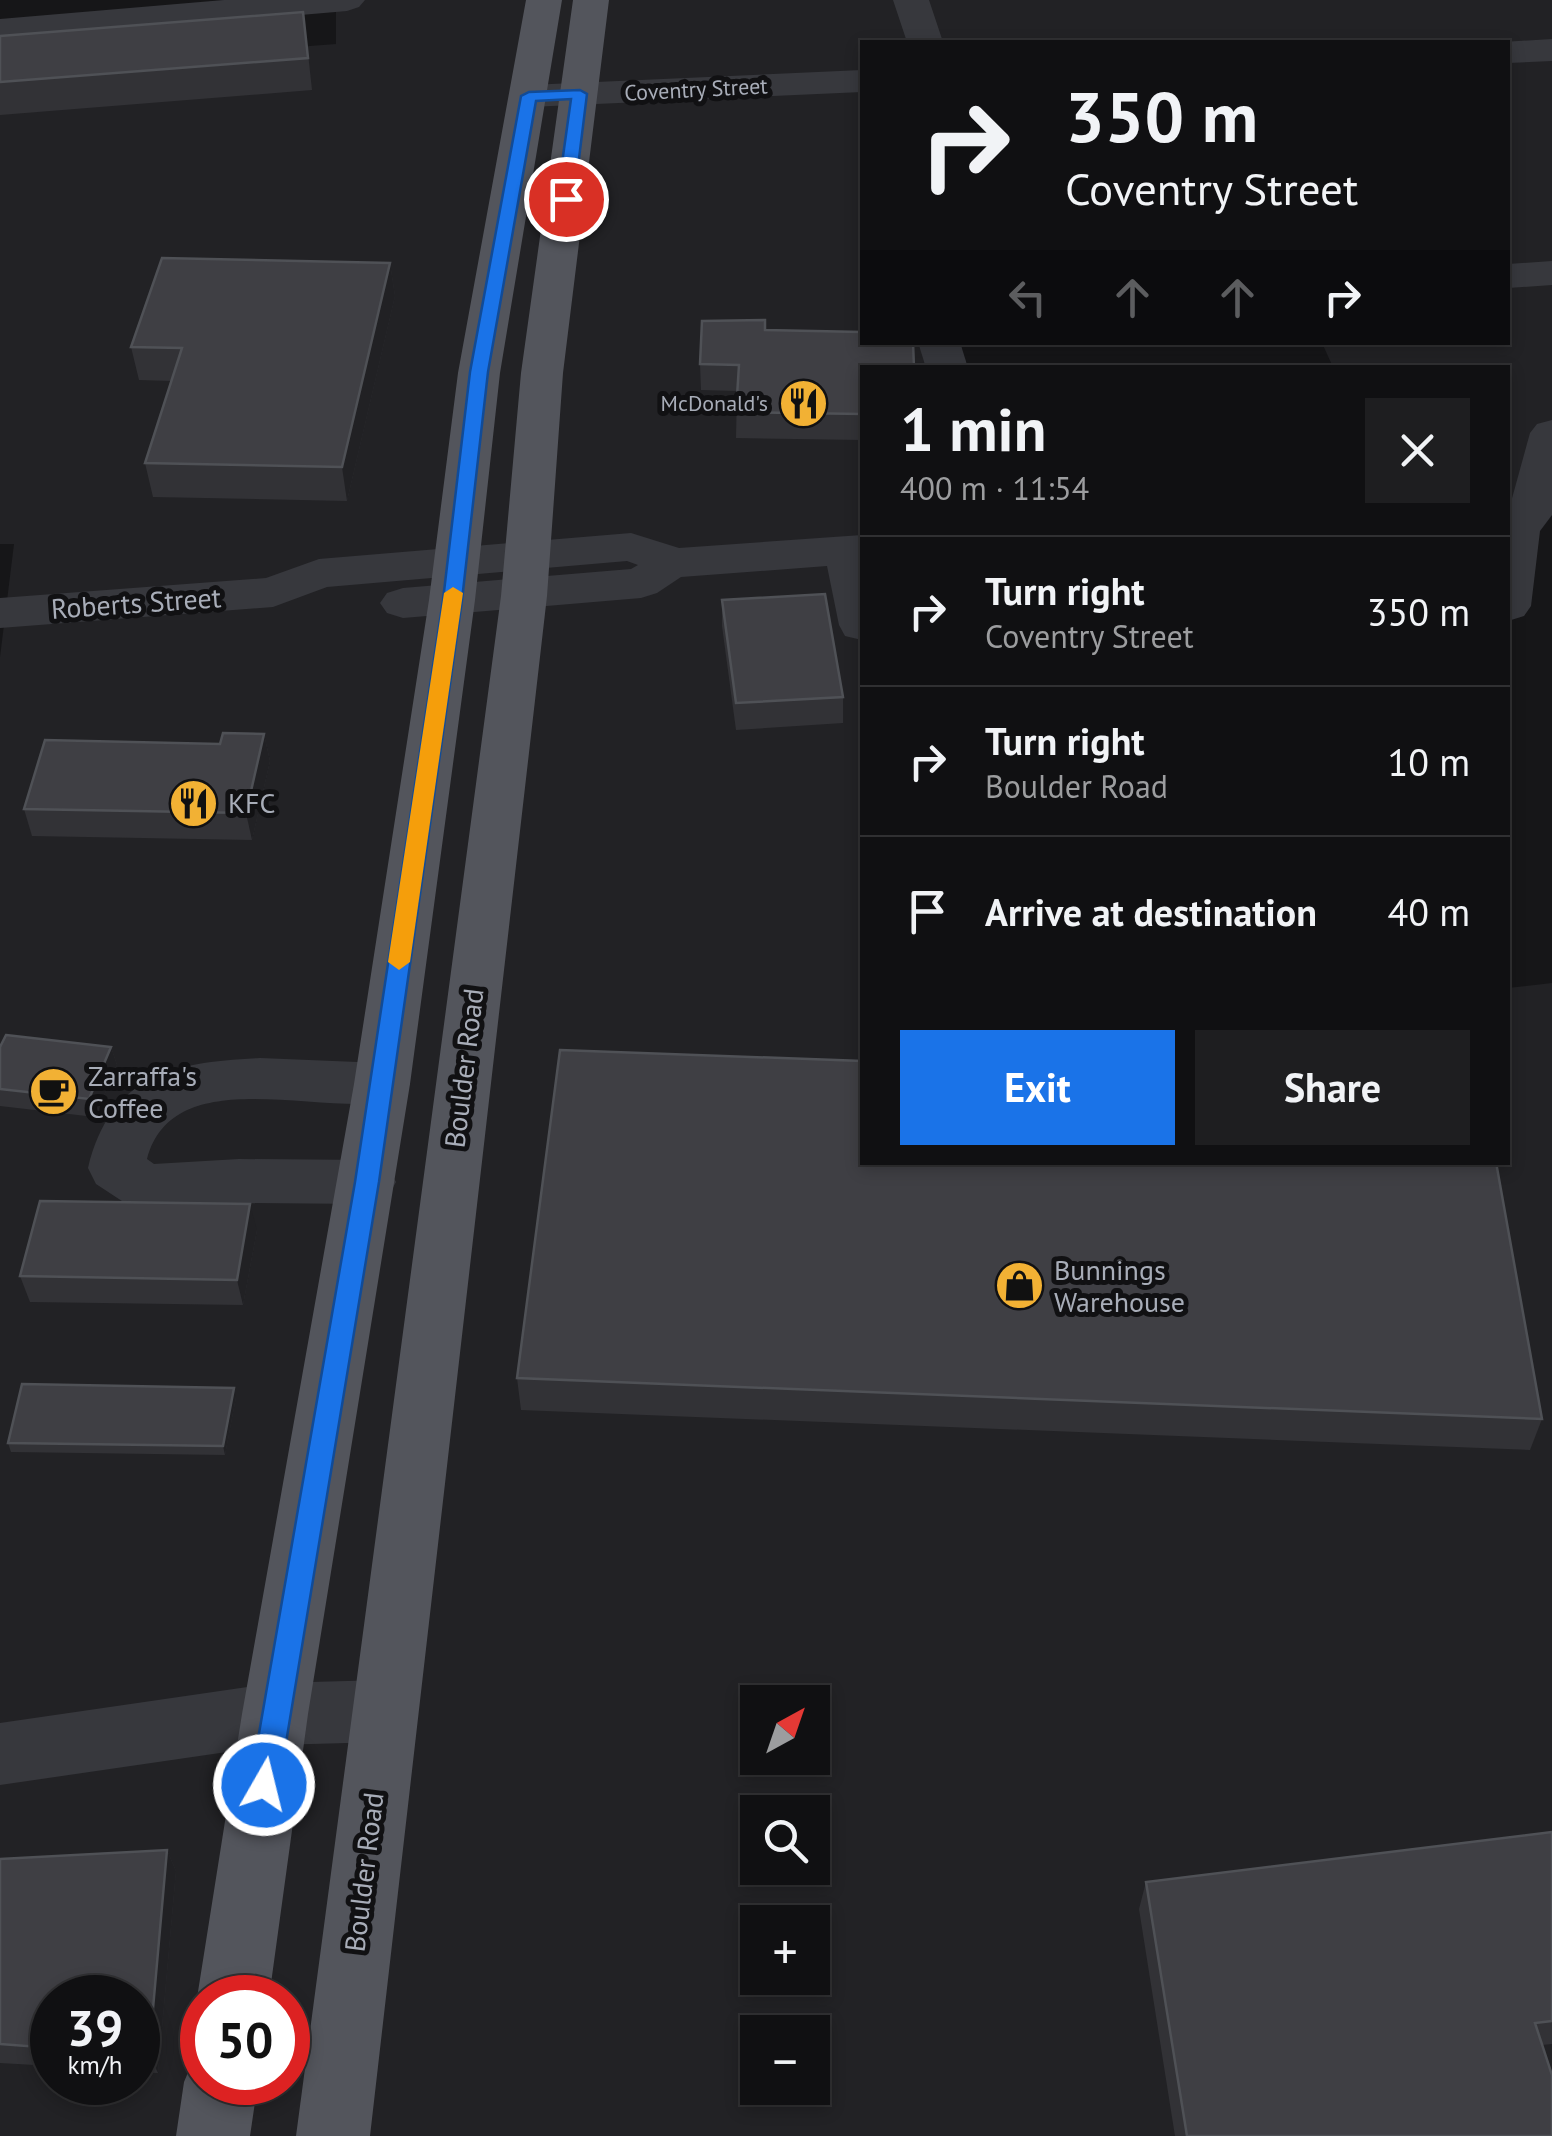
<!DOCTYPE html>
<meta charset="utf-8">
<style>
:root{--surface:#101012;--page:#1e1e20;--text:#f1f3f6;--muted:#9c9d9f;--line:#303032;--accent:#1a73e8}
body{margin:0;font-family:"PT Sans",sans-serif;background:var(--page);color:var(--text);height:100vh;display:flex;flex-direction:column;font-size:38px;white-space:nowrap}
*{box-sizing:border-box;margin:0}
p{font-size:32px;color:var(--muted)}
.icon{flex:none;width:55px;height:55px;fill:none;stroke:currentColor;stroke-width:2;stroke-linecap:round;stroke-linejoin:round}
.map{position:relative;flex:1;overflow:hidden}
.panel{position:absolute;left:860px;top:365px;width:650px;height:800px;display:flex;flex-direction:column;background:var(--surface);border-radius:0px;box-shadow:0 5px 15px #0003,0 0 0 2px var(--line)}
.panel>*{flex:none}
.banner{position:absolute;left:860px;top:40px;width:650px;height:305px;border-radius:0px;box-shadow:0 5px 15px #0003,0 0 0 2px var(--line);background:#101012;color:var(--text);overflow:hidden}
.needle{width:65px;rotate:40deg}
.tools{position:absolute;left:740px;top:1685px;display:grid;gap:20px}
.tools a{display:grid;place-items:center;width:90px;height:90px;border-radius:0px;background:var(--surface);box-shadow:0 5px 15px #0003,0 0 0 2px var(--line);font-size:50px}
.speed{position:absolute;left:30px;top:1975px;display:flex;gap:20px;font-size:50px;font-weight:700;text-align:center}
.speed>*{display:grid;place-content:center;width:130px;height:130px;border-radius:50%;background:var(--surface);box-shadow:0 5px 15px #0003,0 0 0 2px var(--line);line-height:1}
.speed small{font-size:25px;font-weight:400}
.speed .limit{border:15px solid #d22;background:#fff;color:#111}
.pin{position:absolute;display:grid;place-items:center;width:85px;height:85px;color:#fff;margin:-42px;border:5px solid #fff;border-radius:50%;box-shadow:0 2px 10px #0007}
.me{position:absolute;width:110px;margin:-55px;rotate:8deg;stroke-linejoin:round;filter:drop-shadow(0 0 8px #0008)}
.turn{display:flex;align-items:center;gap:35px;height:210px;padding:0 40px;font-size:45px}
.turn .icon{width:130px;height:130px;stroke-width:2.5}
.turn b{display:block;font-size:70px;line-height:85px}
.lanes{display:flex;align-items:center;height:95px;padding:0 40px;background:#0003;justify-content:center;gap:50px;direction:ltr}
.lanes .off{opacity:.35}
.round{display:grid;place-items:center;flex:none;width:105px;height:105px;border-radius:0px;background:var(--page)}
.overview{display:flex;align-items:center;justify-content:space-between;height:170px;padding:0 40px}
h1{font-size:60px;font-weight:600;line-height:75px}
.primary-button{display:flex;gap:20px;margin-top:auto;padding:20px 40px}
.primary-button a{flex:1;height:115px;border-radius:0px;background:var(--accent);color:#fff;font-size:40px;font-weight:600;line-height:115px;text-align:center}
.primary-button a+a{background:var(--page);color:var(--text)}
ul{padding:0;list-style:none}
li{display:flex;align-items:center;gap:30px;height:150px;padding:0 40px;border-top:2px solid var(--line)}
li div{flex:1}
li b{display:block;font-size:38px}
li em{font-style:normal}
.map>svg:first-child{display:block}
.built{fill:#222225;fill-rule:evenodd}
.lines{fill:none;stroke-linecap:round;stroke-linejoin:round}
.minor{fill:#37383d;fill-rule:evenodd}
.major{fill:#53555c;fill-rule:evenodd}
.wall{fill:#323236}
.shaded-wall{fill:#212124}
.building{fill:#3f3f44;stroke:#4f5156;stroke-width:2.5}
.route{fill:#1a73e8;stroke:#114b97;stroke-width:2.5}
.slow{fill:#f59e0b}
.labels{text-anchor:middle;stroke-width:10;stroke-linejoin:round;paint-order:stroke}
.far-street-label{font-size:22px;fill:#a8adb8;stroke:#111113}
.far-poi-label{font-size:22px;fill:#a8adb8;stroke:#111113;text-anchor:end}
.street-label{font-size:28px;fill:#a8adb8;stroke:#111113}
.poi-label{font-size:28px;fill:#a8adb8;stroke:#111113;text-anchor:start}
</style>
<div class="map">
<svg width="1552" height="2136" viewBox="0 0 1552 2136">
<rect width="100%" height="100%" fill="#161618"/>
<path class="built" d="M336 0H1552V426L1518 529H1508V368L1333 367 1322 343 1508 342V42H862V342L942 343 949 367 862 368V549L846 550 862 625V1162H1508V988L1552 983V2136H0V657L14 544H0V70L336 44ZM758 1702H812V1758H758ZM758 1812H812V1868H758ZM758 1922H812V1978H758ZM52 1998H138V2082H52ZM202 1998H288V2082H202ZM758 2032H812V2088H758Z"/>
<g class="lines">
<g class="minor">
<polygon points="224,0 365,0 359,7 347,11 0,41 0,19"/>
<polygon points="893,0 929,0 943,42 907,42"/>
<polygon points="1552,39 1552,61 1508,63 1508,42 1503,42"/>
<polygon points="862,70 862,92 529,107 516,104 511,96 516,88 529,85"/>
<polygon points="1552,261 1552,285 1508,288 1508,264"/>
<polygon points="918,342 960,342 968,368 926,368"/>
<polygon points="1552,420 1552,515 1540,531 1531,606 1524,616 1508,621 1508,513 1530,433 1537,424"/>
<polygon points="631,533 679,548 862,535 862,640 845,636 839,625 827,566 681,577 657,593 641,598 403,618 387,613 380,603 387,593 403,588 631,569 638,565 627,561 327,587 273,607 0,628 0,598 266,578 319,559"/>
<path d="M260 1058 382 1063 402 1069 410 1084 402 1099C330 1121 174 1057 147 1159L154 1164 239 1159 367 1160 387 1166 396 1182 387 1198 367 1204 239 1203 145 1209 125 1203 96 1184 88 1168C111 1074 173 1062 260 1058Z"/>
<polygon points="383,1680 407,1689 416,1711 407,1733 383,1742 275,1745 0,1785 0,1723 275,1683"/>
</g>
<g class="major">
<polygon points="526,0 562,0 500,373 475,600 410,1084 308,1714 269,1998 202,1998 202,2011 197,1998 242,1714 354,1084 429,600 458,373"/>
<polygon points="573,0 609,0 563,373 547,596 370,2136 296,2136 501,596 521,373"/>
<polygon points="202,2053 202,2082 258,2082 250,2136 176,2136 184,2082 195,2056"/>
</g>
</g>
<g class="wall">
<polygon points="0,36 307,44 312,90 0,115"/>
<polygon points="390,263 395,296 347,501 153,497 145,463 172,381 139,380 131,347"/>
<polygon points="765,330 862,368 862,440 736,438 737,391 701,390 700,364"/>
<polygon points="722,600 843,697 843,723 736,730 722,626"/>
<polygon points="264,734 270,761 252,840 32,836 24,809 220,744"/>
<polygon points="0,1047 111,1047 117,1065 95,1117 0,1106"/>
<polygon points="257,1230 243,1305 30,1302 20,1276"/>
<polygon points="517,1378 1542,1419 1530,1450 521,1410"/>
<polygon points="236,1397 225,1455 11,1452 8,1443"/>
<polygon points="1552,1832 1552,2044 1542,2045 1552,2136 1175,2136 1139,1909 1146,1882"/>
<polygon points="167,1850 176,1871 158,2073 138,2072 138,1998 52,1998 52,2066 0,2063 0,1859"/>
</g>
<g class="shaded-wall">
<polygon points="390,263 395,296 347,501 342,467"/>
<polygon points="264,734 270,761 252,840 246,813"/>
<polygon points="111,1047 117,1065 95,1117 89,1099"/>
<polygon points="250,1204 257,1230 243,1305 237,1280"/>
<polygon points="234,1388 236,1397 225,1455 223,1446"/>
<polygon points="167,1850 176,1871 158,2073 149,2054"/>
</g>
<g class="building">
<polygon points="303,12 308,58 0,82 0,36"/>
<polygon points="162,258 390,263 342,467 145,463 182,348 131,347"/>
<polygon points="765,320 765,330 862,332 862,342 913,342 914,368 862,368 862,414 736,412 739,365 700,364 702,321"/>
<polygon points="825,594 843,697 736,703 722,600"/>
<polygon points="223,733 264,734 246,813 24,809 45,740 220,744"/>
<polygon points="6,1035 111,1047 89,1099 0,1089 0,1047"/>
<polygon points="560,1050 862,1061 862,1162 1496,1162 1542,1419 517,1378"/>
<polygon points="40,1201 250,1204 237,1280 20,1276"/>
<polygon points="22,1384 234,1388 223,1446 8,1443"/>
<polygon points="1552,1832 1552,2021 1535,2023 1552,2075 1552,2136 1187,2136 1146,1882"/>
<polygon points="167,1850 149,2054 138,2053 138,1998 52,1998 52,2048 0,2044 0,1859"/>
</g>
<polygon class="route" points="580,90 587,94 574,199 566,204 557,199 571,99 536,101 488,372 462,600 379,1182 279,1785 274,1794 264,1798 255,1794 250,1785 355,1182 443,600 470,372 521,96 529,92"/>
<polygon class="slow" points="453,587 463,593 410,962 399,970 388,962 444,593"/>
<defs>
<symbol id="restaurant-disc" viewBox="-11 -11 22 22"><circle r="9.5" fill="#f2b134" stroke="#111113"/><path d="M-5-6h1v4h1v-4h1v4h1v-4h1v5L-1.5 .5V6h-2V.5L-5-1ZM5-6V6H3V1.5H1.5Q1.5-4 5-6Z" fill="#111"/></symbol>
<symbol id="cafe-disc" viewBox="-11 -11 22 22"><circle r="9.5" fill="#f2b134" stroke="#111113"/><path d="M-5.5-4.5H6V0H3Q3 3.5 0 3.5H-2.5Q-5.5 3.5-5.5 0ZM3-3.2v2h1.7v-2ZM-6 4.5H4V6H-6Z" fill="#111"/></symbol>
<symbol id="shop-disc" viewBox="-11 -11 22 22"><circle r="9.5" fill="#f2b134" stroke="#111113"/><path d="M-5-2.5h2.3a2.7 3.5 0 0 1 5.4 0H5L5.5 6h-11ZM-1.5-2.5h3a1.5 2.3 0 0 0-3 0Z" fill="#111"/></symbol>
</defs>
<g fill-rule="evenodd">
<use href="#restaurant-disc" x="776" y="376" width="55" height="55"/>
<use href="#restaurant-disc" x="166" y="776" width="55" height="55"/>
<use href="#cafe-disc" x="26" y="1064" width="55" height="55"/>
<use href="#shop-disc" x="992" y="1258" width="55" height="55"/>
</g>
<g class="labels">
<g class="far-street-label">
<text transform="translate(696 89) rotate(-3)" y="8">Coventry Street</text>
</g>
<g class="far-poi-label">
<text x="768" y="411">McDonald's</text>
</g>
<g class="street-label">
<text transform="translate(136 603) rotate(-4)" y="10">Roberts Street</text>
<text transform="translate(464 1068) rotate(-83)" y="10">Boulder Road</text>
<text transform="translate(364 1872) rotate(-83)" y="10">Boulder Road</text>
</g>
<g class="poi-label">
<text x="228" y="813">KFC</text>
<text x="88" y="1086">Zarraffa's<tspan x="88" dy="32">Coffee</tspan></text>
<text x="1054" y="1280">Bunnings<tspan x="1054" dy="32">Warehouse</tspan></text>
</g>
</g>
</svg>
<div class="tools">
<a><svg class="needle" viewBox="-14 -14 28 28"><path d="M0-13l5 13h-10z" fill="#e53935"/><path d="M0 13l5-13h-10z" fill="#9c9d9f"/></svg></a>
<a><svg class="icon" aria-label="search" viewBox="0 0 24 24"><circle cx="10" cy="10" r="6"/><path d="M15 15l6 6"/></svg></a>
<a>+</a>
<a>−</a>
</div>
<div class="speed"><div>39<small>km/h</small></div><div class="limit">50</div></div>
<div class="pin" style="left:566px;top:199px;background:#d93025"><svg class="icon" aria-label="arrive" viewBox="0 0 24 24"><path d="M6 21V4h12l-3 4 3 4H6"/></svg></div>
<svg class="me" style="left:264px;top:1785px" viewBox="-20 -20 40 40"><circle r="17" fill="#1a73e8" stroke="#fff" stroke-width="3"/><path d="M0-11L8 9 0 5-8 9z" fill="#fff"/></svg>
<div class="banner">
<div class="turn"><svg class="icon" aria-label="right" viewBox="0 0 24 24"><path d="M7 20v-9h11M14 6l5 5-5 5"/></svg><div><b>350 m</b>Coventry Street</div></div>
<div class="lanes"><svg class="icon off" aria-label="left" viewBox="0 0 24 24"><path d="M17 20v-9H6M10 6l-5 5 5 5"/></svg><svg class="icon off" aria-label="ahead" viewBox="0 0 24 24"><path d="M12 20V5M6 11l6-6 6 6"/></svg><svg class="icon off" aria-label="ahead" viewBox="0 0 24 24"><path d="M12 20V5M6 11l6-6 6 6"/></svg><svg class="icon" aria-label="right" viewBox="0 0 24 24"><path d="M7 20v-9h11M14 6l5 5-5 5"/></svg></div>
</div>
<section class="panel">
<div class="overview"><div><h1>1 min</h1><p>400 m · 11:54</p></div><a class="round"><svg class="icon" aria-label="close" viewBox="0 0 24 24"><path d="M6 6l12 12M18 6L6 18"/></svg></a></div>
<ul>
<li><svg class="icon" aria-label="right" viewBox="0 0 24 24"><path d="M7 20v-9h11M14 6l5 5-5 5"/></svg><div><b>Turn right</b><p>Coventry Street</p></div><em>350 m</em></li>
<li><svg class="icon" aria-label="right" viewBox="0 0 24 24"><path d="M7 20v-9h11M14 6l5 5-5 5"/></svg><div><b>Turn right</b><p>Boulder Road</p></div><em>10 m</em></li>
<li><svg class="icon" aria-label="arrive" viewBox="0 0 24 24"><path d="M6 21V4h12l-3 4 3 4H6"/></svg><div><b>Arrive at destination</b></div><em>40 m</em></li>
</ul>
<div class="primary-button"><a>Exit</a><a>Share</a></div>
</section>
</div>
